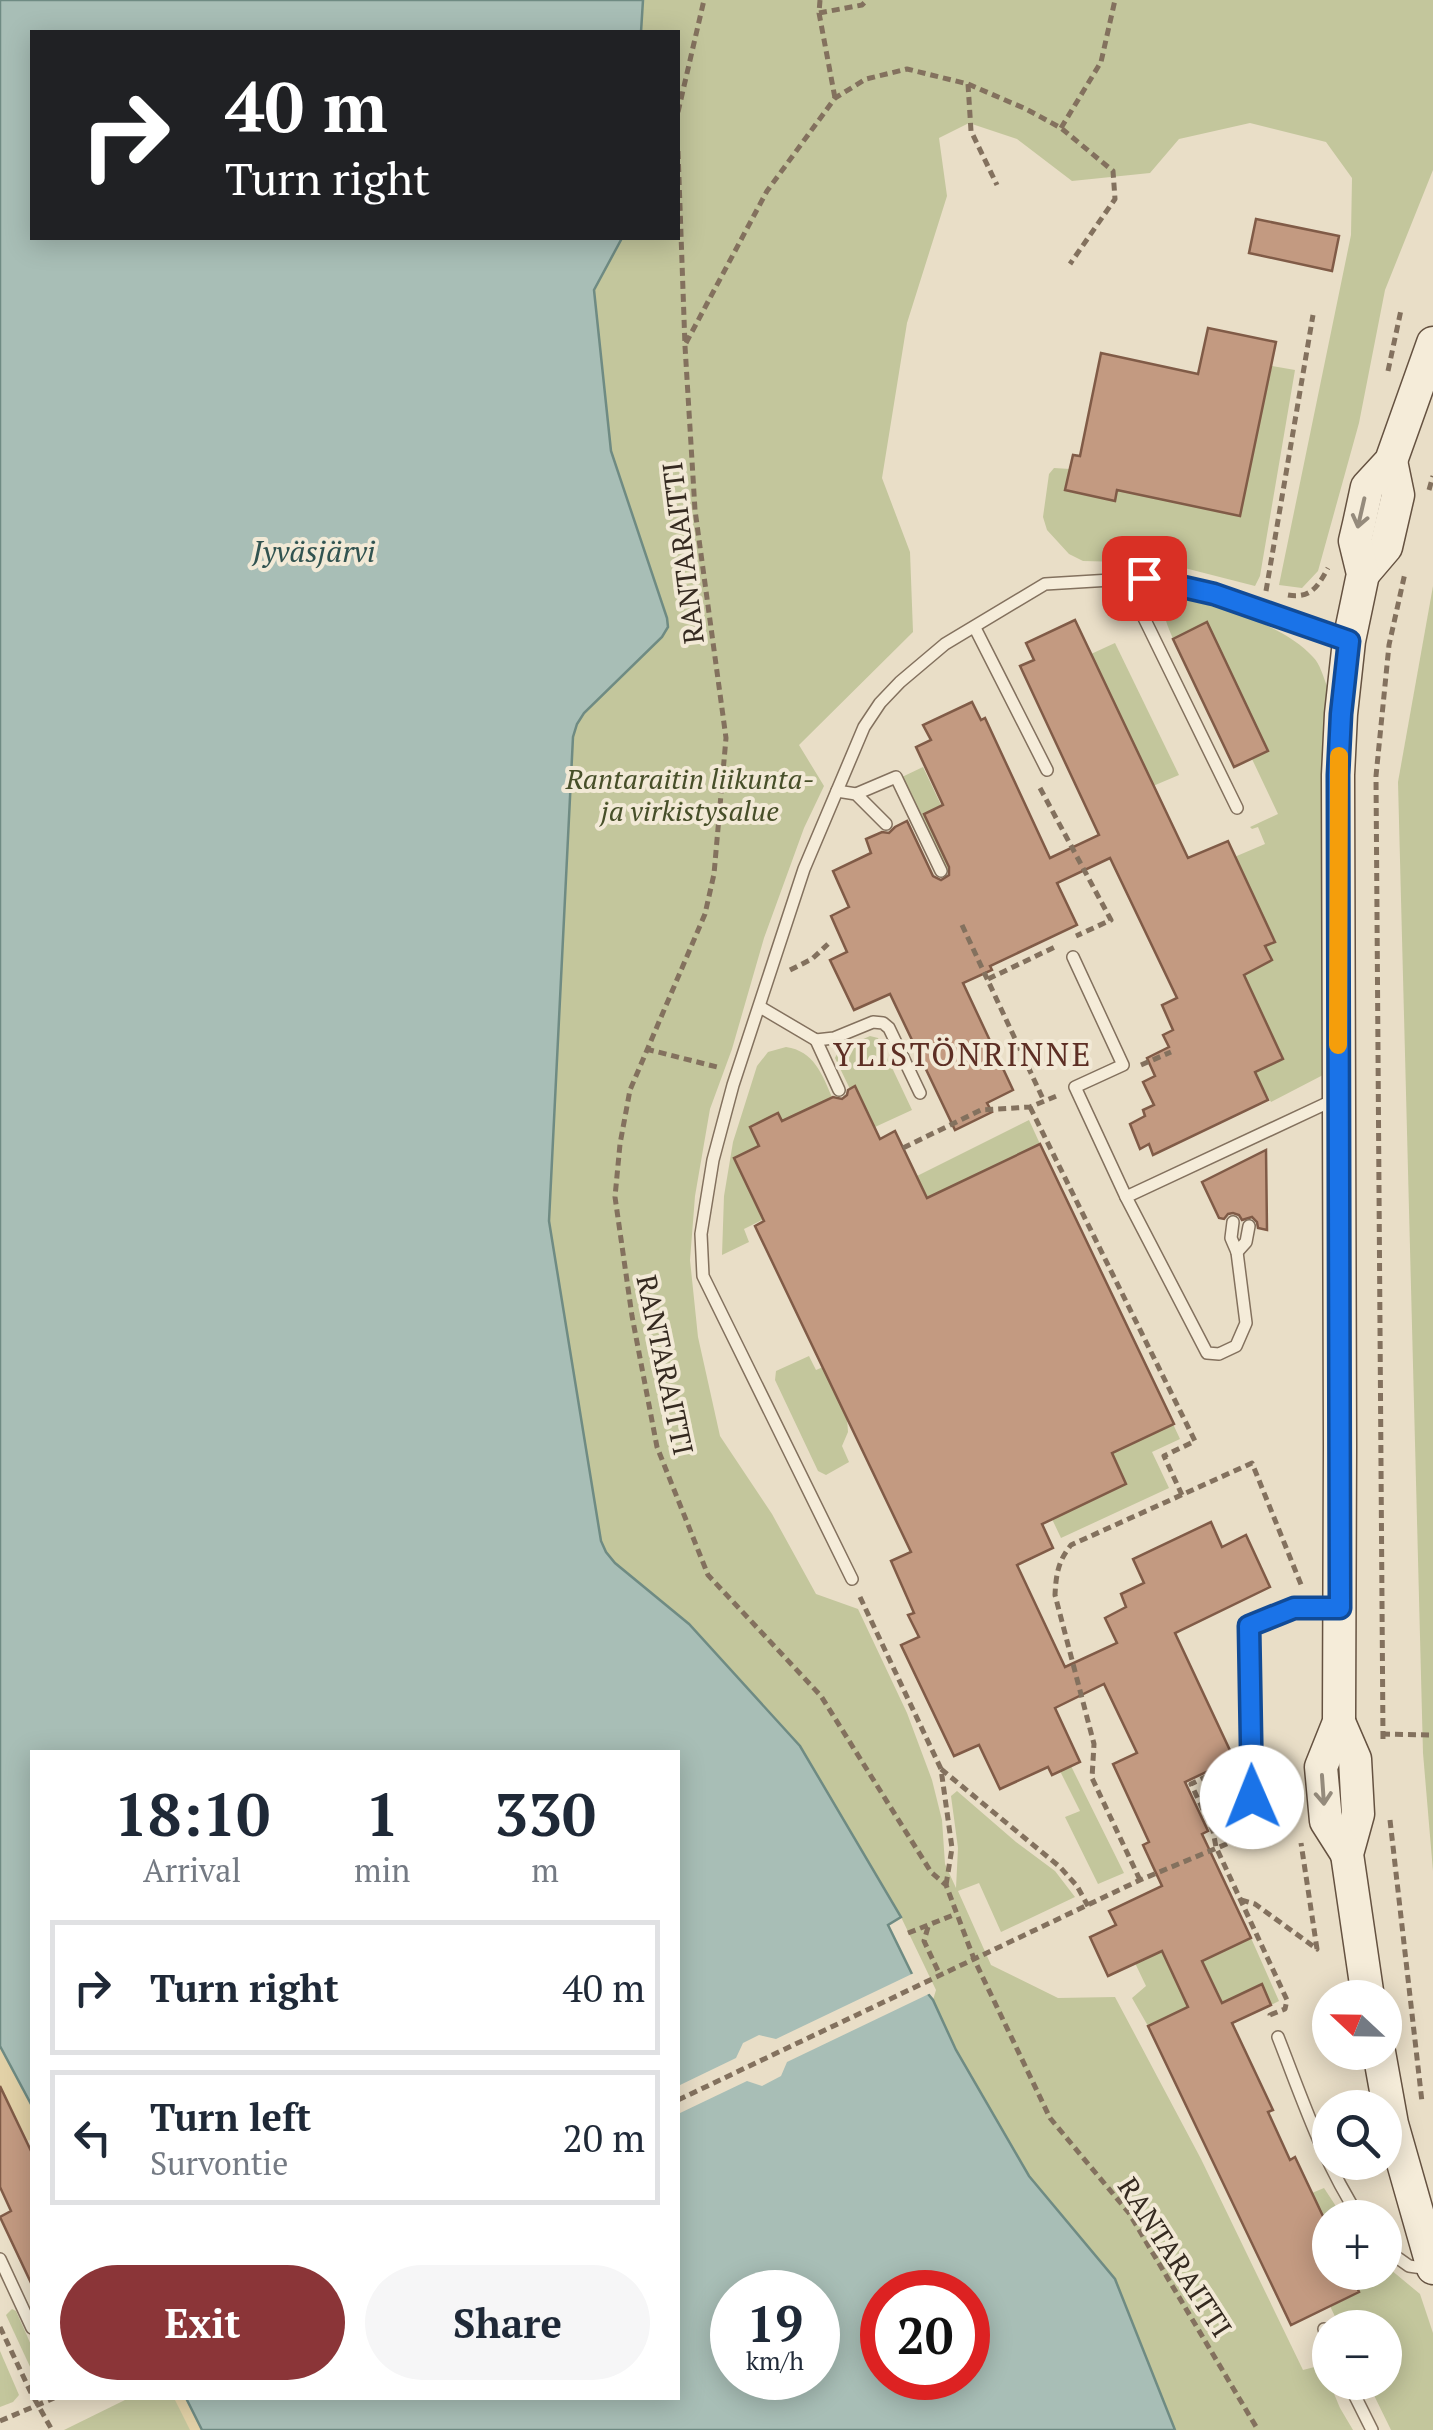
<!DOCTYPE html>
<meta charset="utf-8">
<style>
:root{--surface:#fff;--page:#f6f6f7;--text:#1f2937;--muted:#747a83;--line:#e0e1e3;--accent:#8b3538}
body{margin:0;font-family:"PT Serif",serif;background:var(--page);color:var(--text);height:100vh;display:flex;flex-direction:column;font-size:38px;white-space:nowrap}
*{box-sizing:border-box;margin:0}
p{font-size:32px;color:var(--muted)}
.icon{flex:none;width:55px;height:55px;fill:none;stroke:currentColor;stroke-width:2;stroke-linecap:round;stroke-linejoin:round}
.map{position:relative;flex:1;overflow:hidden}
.panel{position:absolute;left:30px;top:1750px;width:650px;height:650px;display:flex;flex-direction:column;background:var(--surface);border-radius:0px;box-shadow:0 5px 25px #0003}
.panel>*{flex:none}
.hud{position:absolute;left:30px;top:30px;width:650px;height:210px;border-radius:0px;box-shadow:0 5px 25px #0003;background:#202124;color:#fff;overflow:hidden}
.needle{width:65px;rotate:292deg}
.controls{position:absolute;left:1312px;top:1980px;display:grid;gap:20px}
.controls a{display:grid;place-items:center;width:90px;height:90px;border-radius:50%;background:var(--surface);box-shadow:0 5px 25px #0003;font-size:50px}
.speed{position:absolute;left:710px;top:2270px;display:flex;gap:20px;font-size:50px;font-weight:700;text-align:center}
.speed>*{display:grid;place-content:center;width:130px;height:130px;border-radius:50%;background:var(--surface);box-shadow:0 5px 25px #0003;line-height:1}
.speed small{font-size:25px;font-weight:400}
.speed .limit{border:15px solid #d22;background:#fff;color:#111}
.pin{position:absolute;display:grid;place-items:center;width:85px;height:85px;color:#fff;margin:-42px;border-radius:20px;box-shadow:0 5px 15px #0006}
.me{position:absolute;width:110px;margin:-55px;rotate:359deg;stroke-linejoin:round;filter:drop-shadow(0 0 8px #0008)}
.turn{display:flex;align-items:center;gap:35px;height:210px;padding:0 30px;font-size:45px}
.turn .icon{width:130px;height:130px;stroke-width:2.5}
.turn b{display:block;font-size:70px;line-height:85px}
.eta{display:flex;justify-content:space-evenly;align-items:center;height:170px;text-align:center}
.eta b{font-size:60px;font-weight:700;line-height:70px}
.button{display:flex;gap:20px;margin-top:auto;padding:20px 30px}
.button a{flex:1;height:115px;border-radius:60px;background:var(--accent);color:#fff;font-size:40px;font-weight:700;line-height:115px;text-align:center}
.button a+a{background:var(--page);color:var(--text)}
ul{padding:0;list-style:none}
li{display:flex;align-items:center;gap:30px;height:135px;margin:0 20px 15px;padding:0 10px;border:5px solid var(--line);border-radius:0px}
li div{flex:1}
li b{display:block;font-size:38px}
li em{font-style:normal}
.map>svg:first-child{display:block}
.green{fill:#c3c69c}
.sand{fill:#e2d1a7}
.water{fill:#a8beb6;stroke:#6f8b83;stroke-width:2.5;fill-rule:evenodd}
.pier{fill:#e9dec7}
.building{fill:#c39a81;stroke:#805b47;stroke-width:2.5}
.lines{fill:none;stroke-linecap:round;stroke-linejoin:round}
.lane-casing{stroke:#83715e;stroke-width:14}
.secondary-casing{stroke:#655241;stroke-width:35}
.path{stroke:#83715e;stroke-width:5;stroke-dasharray:8 5;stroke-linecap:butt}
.lane{stroke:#f5ecd9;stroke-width:11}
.secondary{stroke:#f5ecd9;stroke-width:32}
.oneway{stroke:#958b7c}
.route-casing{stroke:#114b97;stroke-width:25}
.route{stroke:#1a73e8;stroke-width:18}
.slow{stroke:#f59e0b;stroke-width:18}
.labels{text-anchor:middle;stroke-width:8;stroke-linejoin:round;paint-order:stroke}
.street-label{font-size:28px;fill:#352a20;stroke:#f2e9d6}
.park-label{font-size:28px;font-style:italic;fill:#474f29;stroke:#f2e9d6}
.water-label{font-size:30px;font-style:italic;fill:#315350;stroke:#f2e9d6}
.quarter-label{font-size:32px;letter-spacing:2.5px;fill:#5d2e24;stroke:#f2e9d6}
</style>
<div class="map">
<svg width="1433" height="2430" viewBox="0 0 1433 2430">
<rect width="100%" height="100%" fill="#e9dec7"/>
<g class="green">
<polygon points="549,0 1433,0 1433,170 1385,290 1359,423 1318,571 1302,588 1279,585 1351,235 1352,178 1326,142 1250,123 1179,139 1150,173 1072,181 1017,139 969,123 939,138 947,196 907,323 882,478 910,552 913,632 799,745 824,786 804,828 764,938 732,1049 710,1109 695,1196 690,1260 698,1337 720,1436 772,1514 816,1594 858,1609 907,1713 932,1780 942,1820 945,1864 956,1888 958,1848 951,1796 957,1791 1016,1842 1055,1871 1075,1897 1001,1932 979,1883 958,1891 991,1965 1058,1998 1115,1997 1201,2159 1303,2370 1322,2365 1340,2408 1353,2430 1130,2430 994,2191 956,2050 933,2000 936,1990 901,1917 865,1856 767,1824 486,1356 554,238 678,238 678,32 547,32"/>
<polygon points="1272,366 1295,370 1260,576 1255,586 1165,563 1083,561 1069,554 1047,530 1043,517 1049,474 1054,468 1070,469 1066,491 1114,501 1117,490 1239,515"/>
<polygon points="1433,586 1433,1871 1423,1753 1398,782"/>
<path d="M1183 594C1223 608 1285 626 1313 657 1320 664 1323 676 1327 686L1325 1069 1323 1075 1271 1102 1255 1073 1283 1058 1244 975 1271 961 1265 946 1275 941 1250 887 1225 861 1265 844 1258 827 1252 829 1250 827 1278 814 1252 759 1268 750 1207 623 1173 639C1166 621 1159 611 1172 595Z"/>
<polygon points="1115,643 1179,775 1153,786 1091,654"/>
<polygon points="923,767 970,866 950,877 902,777"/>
<polygon points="870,1036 878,1038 912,1110 875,1127 856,1087 850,1089 835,1058 839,1050"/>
<path d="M786 1047C814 1051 822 1074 832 1097L782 1121 778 1114 750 1127 759 1146 734 1158 770 1216 744 1229 749 1242 722 1255 724 1196 733 1142 757 1066 768 1052Z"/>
<polygon points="1029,1120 1040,1144 927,1198 917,1176"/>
<polygon points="809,1356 816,1370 823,1367 847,1418 848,1432 842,1446 849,1462 826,1475 818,1471 775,1380 776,1371"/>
<polygon points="1173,1424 1180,1439 1152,1452 1169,1488 1061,1538 1052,1519 1126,1484 1112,1453"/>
<polygon points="1071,1766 1124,1873 1098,1884 1065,1817 1080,1811 1060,1771"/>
<polygon points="1251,1938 1279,2001 1271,2005 1261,1985 1256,2012 1232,2024 1190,2006 1148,2026 1132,1998 1146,1986 1135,1963 1162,1951 1174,1975"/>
<polygon points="1324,2188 1343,2217 1330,2218 1330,2231 1312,2193"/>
<polygon points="1385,2265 1420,2294 1433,2333 1433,2430 1391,2430 1368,2383 1385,2382 1385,2328 1340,2327 1330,2306 1359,2292 1350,2273 1385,2272"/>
<polygon points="12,2309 16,2311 32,2347 32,2371 6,2315"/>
<polygon points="0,2351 19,2395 13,2402 0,2407"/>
<polygon points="129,2398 186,2398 202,2430 64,2430"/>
</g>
<g class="sand">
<polygon points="0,2046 32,2106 32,2139 27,2141 0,2086"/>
<polygon points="174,2398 186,2398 202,2430 190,2430"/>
</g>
<path class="water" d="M0 0H643L641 32H32V238H622L594 290 611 451 667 618 668 627 662 637 584 713 577 724 573 737 549 1221 601 1541 606 1552 615 1563 689 1624 800 1746 901 1917 888 1925 912 1974 933 2000 956 2050 1029 2176 1115 2279 1175 2430H202L186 2398H678V1752H32V2106L0 2046ZM732 2292H818V2378H732ZM882 2292H968V2378H882Z"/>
<polygon class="pier" points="916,1972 933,1992 787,2062 781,2076 762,2086 747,2081 678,2114 678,2086 736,2058 743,2043 759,2035 776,2039"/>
<g class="building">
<polygon points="1256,219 1339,236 1332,271 1249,253"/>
<polygon points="1208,328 1276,342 1240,516 1117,490 1115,501 1065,490 1073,455 1080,456 1101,353 1198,374"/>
<polygon points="1075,620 1188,858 1228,841 1275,942 1265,946 1272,960 1244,975 1283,1059 1255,1072 1268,1100 1153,1155 1149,1144 1140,1149 1130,1124 1145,1116 1143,1110 1154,1105 1143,1082 1155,1076 1147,1058 1169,1047 1163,1035 1173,1030 1162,1005 1177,998 1110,858 1057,883 1077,925 990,966 992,970 963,983 1013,1090 987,1103 992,1112 955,1130 890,994 854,1010 830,960 847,952 831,916 849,907 833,871 871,853 866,839 882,832 889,833 895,827 907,821 933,876 941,880 949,875 949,867 924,814 943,805 916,747 931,740 923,725 972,702 981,720 985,718 1050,858 1099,835 1020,666 1034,660 1026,643"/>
<polygon points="1207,622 1268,751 1234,767 1173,639"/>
<polygon points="855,1086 880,1139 895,1131 927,1198 1040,1144 1174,1424 1112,1453 1126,1484 1042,1524 1053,1548 1017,1565 1065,1667 1117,1643 1105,1618 1126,1607 1121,1594 1144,1583 1133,1559 1211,1522 1222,1547 1246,1535 1270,1587 1175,1633 1234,1759 1185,1782 1208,1831 1202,1834 1251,1938 1202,1961 1222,2003 1262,1984 1271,2005 1232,2023 1273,2110 1268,2112 1290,2160 1295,2157 1330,2231 1330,2272 1350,2272 1359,2292 1291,2325 1148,2026 1188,2007 1162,1951 1108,1976 1090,1937 1116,1925 1109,1911 1162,1886 1143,1845 1149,1842 1113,1764 1137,1753 1104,1684 1055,1708 1080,1762 1052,1775 1048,1767 1000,1789 979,1745 954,1756 901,1645 919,1637 908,1615 914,1613 891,1561 911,1552 755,1226 764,1221 734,1158 759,1146 750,1127 778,1113 782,1121 833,1097 842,1099 847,1095 848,1090"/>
<polygon points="1266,1150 1267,1230 1258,1228 1257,1222 1252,1217 1242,1220 1239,1215 1233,1213 1228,1214 1224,1219 1219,1218 1202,1182"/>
<polygon points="0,2086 32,2153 32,2285 0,2217 11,2211 0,2187"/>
</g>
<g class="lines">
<defs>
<g id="lane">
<polyline points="1144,578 1142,594 1144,618 1237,808"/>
<polyline points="975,628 1047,770"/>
<polyline points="837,791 856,794 886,824"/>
<polyline points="856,794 896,777 941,871"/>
<polyline points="1073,957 1123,1065 1075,1087 1126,1197"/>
<polyline points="760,1007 816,1040 834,1038 873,1022 883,1023 889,1028 920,1093"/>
<polyline points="816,1040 839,1090"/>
<polyline points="1233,1222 1231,1238 1237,1252 1246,1242 1249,1226"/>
<polyline points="1237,1252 1246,1323 1236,1346 1219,1354 1207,1353 1126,1197 1325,1104 1334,1103"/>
<polyline points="852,1579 703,1276 701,1234 713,1160 733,1085 804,869 864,727 880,703 900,682 945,644 1045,584 1144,578 1177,584 1215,593 1345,639"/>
<polyline points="1252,1797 1249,1626 1294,1608 1335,1608"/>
<path d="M1278 2037C1302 2098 1323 2162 1360 2218"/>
<polyline points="1385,2249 1409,2266 1429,2269"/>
<polyline points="0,2259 32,2328"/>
<polyline points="1324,2329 1330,2343"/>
<polyline points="1348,2382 1372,2430"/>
</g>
<g id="secondary">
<polyline points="1363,574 1386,547 1398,495 1391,461"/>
<polyline points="1339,1722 1355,1759 1358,1814 1347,1854 1368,1998"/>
<polyline points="1347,1854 1326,1821 1321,1767 1339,1722 1340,1446 1338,775 1341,714 1349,641 1363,574 1355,541 1359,524 1367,487 1391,461 1433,343"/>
<polyline points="1379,2052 1392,2124 1433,2268"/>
</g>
</defs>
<use href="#lane" class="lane-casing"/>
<use href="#secondary" class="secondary-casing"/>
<g class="path">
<polyline points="820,0 819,13 835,98"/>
<polyline points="819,13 862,5 867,0"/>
<polyline points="968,84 971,131 997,185"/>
<polyline points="678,112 704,0"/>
<polyline points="1061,128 1101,62 1115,0"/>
<polyline points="678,151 685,346 695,510 726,738 714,874 705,914 630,1090 620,1144 615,1197 632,1316 657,1447 708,1575 821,1696 931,1872 946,1885 974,1959 1050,2118 1129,2213 1258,2430"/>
<polyline points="686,343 767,191 835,98 866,79 907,69 968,84 1026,109 1061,128 1113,171 1115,199 1070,264"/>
<polyline points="1388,371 1401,310"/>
<polyline points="1429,490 1433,476"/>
<polyline points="1266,591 1313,315"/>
<path d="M1288 595C1311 599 1318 586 1328 568"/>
<polyline points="1040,788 1111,920 1076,936"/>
<polyline points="962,925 1044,1101"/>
<polyline points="790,970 812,959 828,944"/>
<polyline points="988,979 1057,946"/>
<polyline points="646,1049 721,1068"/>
<polyline points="1141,1065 1171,1052"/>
<polyline points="1030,1107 1195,1441 1164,1456 1182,1495"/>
<polyline points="903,1148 981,1110 1030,1107 1059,1095"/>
<polyline points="860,1597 941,1769 952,1848 946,1885"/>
<polyline points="1382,1734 1433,1735"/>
<polyline points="1383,1739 1376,776 1389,645 1405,573"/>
<polyline points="1226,1763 1228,1766 1191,1784 1213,1831 1216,1847 1287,2000 1285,2009 1270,2015 1271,2019"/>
<polyline points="941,1769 1060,1867 1077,1886 1088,1906"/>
<polyline points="1390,1820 1422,2102"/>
<path d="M1140 1880 1092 1778 1094 1744 1055 1595C1056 1575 1058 1561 1071 1545L1252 1463 1302 1587"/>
<polyline points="1241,1900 1255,1904 1317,1949 1301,1843"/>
<polyline points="928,1927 924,1941 940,1975"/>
<polyline points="908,1933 956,1914"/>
<polyline points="678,2100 1140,1880 1294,1816"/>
<polyline points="0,2327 32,2395"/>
<polyline points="34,2398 52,2430"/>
<polyline points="0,2421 54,2398"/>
</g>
<use href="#lane" class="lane"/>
<use href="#secondary" class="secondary"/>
</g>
<defs><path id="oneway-shaft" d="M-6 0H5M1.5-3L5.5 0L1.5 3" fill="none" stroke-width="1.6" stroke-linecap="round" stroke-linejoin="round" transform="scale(2.5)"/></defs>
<g class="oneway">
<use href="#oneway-shaft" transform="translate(1361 513) rotate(103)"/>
<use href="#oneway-shaft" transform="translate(1323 1790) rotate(86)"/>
</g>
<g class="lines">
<defs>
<polyline id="route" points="1144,578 1214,594 1349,641 1341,714 1338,775 1340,1608 1294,1608 1249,1626 1252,1797"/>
</defs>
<use href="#route" class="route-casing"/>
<use href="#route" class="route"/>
<polyline class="slow" points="1338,1045 1339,756"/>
</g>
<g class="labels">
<g class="street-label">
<text transform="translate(683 553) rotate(-97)" y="10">RANTARAITTI</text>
<text transform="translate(665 1365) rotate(78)" y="10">RANTARAITTI</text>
<text transform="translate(1175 2257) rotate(57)" y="10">RANTARAITTI</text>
</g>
<g class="park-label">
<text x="690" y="789">Rantaraitin liikunta-<tspan x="690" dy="32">ja virkistysalue</tspan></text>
</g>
<g class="water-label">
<text x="314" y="562">Jyväsjärvi</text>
</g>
<g class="quarter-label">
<text x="963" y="1066">YLISTÖNRINNE</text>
</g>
</g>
</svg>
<div class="controls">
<a><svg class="needle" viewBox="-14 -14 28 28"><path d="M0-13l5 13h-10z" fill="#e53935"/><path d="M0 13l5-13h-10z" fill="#747a83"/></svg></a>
<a><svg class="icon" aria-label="search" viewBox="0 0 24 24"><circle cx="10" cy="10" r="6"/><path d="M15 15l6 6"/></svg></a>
<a>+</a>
<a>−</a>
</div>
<div class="speed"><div>19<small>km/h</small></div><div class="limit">20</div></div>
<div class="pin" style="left:1144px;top:578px;background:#d93025"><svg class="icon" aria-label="arrive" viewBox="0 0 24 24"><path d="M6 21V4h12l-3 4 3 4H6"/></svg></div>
<svg class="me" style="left:1252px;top:1797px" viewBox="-20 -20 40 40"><circle r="19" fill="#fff"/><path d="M0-13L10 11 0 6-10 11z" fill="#1a73e8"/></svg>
<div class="hud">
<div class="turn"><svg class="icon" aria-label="right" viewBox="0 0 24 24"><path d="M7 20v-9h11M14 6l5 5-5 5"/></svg><div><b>40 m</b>Turn right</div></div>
</div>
<section class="panel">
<div class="eta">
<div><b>18:10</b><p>Arrival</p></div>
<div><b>1</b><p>min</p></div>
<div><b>330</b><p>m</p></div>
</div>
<ul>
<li><svg class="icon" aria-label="right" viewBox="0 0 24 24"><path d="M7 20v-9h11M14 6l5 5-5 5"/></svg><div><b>Turn right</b></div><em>40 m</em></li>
<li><svg class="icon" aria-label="left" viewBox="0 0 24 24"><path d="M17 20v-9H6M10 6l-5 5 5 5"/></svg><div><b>Turn left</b><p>Survontie</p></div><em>20 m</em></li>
</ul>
<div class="button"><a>Exit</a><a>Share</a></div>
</section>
</div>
